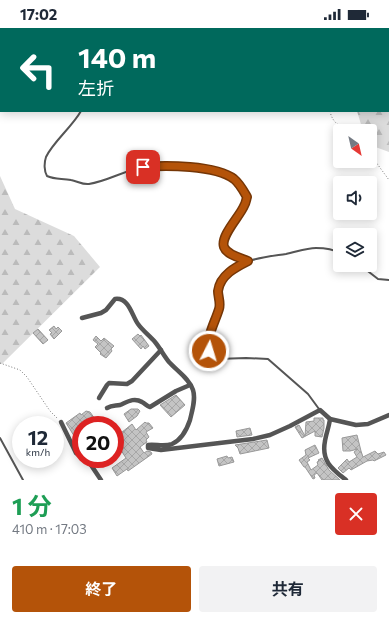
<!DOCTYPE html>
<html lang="ja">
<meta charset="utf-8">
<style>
:root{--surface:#fff;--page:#f2f2f3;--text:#1f2937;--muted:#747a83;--accent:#b45309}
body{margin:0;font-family:Commissioner,"Noto Sans JP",sans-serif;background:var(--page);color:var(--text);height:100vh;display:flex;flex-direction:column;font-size:15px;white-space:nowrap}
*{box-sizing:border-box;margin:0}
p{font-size:13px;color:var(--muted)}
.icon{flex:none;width:22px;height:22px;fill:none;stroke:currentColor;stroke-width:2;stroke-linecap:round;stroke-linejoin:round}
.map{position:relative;height:452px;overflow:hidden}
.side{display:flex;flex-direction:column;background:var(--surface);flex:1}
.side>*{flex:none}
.top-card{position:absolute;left:0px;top:0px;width:389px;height:84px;box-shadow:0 2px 10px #0003;background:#00695c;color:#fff;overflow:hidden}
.needle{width:26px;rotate:146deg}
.controls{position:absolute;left:333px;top:96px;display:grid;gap:8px}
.controls a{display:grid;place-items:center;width:44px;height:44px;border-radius:4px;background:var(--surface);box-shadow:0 2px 10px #0003;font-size:20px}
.speed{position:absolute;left:12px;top:388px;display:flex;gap:8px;font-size:20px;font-weight:700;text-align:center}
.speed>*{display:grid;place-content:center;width:52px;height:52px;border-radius:50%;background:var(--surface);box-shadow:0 2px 10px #0003;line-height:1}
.speed small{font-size:10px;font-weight:400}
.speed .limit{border:6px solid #d22;background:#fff;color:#111}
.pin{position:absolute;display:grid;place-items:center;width:34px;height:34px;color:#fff;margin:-17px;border-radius:8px;box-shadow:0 2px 6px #0006}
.me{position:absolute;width:44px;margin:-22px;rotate:5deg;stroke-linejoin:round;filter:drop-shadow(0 0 3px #0008)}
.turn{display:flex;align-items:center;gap:14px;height:84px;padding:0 12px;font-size:18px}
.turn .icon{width:52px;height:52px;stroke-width:2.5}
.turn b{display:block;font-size:28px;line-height:34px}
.round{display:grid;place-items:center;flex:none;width:42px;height:42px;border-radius:4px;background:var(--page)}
.summary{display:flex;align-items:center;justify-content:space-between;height:68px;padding:0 12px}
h1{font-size:24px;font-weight:700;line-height:30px;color:#1e9e55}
.cta{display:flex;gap:8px;margin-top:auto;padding:8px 12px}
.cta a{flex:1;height:46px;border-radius:4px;background:var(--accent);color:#fff;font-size:16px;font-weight:700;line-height:46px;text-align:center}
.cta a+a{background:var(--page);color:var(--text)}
.status{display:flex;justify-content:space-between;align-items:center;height:28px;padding:0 20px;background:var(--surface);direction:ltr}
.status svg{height:11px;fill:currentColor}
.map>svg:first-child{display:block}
.forest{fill:url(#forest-firs)}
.building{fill:url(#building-cross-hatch);stroke:#999}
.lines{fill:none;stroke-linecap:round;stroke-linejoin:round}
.path{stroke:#777;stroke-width:1;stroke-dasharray:1 2;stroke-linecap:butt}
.lane{stroke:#555;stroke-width:2}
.street{stroke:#555;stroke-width:4.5}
.route-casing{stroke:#753606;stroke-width:10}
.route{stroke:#b45309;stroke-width:7}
</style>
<div class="status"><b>17:02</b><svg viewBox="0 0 49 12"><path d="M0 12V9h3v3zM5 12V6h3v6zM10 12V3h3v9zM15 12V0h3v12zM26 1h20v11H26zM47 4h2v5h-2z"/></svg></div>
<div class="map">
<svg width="389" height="452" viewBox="0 0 389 452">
<defs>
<pattern id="forest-firs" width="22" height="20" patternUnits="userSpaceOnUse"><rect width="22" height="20" fill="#dcdcdc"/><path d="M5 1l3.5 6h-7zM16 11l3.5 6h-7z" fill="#bbb"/></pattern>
<pattern id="building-cross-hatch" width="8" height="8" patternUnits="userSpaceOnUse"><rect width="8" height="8" fill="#c4c4c4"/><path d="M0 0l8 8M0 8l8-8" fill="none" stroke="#a7a7a7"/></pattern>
</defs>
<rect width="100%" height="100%" fill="#fff"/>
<g class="forest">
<polygon points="388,39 389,42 389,124 370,117 370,103 363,103 357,83 388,83"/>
<polygon points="0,148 15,181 74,208 100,239 2,336 0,336"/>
</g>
<g class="building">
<polygon points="54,298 56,301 58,299 62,303 54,311 50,306 52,305 49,302"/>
<polygon points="38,301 48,312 43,316 33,305"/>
<polygon points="138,306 140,308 141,307 149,318 145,321 143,318 141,321 132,311"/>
<polygon points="96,308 101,313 104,310 114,318 111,321 112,323 106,330 100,326 101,325 95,319 98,316 93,312"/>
<polygon points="176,367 185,377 171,389 160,377"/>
<polygon points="131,381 138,381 140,383 137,388 129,394 124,386"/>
<polygon points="86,383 90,384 95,391 90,395 91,397 81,397 81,407 76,411 66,395 80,385 81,387"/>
<polygon points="314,390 323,390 323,392 324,392 324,400 322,409 315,408 315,403 302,410 295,399 299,397 305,408 306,394 314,393"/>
<polygon points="145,394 146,395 149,395 153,400 146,404 149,409 146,412 147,414 140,419 144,425 147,423 151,424 152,426 128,443 127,441 117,448 112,440 126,430 119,419 115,421 115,397 121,405 132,396 136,402"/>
<polygon points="250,400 252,407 237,409 236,403"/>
<polygon points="357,407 361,423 363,429 375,423 378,426 384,424 386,427 374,433 373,432 367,433 351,442 349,440 343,445 338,440 347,431 349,434 357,429 354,424 358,421 350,423 343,423 342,410"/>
<polygon points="267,412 269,420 240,426 238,420 235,417"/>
<polygon points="315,417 319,425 308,430 310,432 307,434 311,442 318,437 317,434 319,433 318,432 322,430 329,442 340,452 322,452 317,445 314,447 315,450 313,451 305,439 304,439 299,432 306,427 305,422"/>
<polygon points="227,428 228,430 232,429 234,434 219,438 217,431"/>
</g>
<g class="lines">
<g class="path">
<path d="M330 83C332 94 339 98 348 103"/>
<polyline points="370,126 389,152"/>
<polyline points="0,335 20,342 27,349 50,383 58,391"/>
</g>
<g class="lane">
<polyline points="210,0 215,1"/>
<polyline points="141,1 143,0"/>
<polyline points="356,1 356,0"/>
<path d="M81 83C72 99 53 114 46 129 44 135 44 143 47 148 55 152 63 150 71 152 77 153 83 157 89 156 108 153 125 142 144 139 166 136 202 138 222 145 232 148 243 157 246 168 249 180 223 201 224 219L233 227 248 233"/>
<polyline points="360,237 378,251 389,252"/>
<path d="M319 381 308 366 268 331 246 330 217 331C196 321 217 294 219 279 222 265 215 261 226 247 239 231 267 229 286 226 296 224 306 220 316 220 324 220 333 221 340 225"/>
<polyline points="0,410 23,452"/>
</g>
<g class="street">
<path d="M82 290 101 285 106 282 115 271C129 269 132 288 138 296 143 303 150 308 155 314 160 320 164 328 169 334 177 343 189 350 193 362 196 371 192 383 190 392 187 401 181 412 172 416 164 419 156 416 148 417V420L161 422 253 411 270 407 290 398 320 382 330 391C329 399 326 406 325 413 321 433 332 441 346 452"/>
<polyline points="99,370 107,357 109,355 127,356 132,353 161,322"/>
<path d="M107 380C112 377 115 378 120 377 127 374 134 369 142 374 146 376 146 378 150 379L176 363 190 357"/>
<polyline points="330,391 356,397 368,396 389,387"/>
<polyline points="61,394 76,425 81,429"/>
<polyline points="87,431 101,452"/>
</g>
</g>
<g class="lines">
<defs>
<path id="route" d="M143 139C165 137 216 137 234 151 240 156 243 162 247 169 246 172 246 175 244 178 240 188 220 208 224 219 227 227 241 230 248 233 236 239 220 247 218 263 218 269 221 275 219 281 214 297 207 306 209 323"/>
</defs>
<use href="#route" class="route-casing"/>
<use href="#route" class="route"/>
</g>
</svg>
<div class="controls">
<a><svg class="needle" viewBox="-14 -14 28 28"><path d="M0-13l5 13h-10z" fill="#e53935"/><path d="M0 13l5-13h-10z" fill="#747a83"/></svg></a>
<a><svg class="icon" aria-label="sound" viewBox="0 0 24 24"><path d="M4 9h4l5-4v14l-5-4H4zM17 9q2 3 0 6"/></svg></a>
<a><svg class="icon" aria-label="layers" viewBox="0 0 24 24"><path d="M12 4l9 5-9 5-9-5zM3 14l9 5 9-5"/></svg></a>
</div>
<div class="speed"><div>12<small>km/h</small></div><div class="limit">20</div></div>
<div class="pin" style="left:143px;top:139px;background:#d93025"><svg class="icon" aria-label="arrive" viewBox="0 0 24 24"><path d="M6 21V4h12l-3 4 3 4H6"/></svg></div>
<svg class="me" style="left:209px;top:323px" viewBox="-20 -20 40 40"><circle r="17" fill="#b45309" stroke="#fff" stroke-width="3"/><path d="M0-11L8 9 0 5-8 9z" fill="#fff"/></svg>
<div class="top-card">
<div class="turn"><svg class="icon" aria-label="left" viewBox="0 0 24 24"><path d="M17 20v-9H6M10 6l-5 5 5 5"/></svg><div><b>140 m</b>左折</div></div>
</div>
</div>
<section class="side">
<div class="summary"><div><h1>1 分</h1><p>410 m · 17:03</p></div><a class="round" style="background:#d93025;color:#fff"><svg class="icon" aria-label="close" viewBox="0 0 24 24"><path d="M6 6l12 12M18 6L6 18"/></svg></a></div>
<div class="cta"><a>終了</a><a>共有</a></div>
</section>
